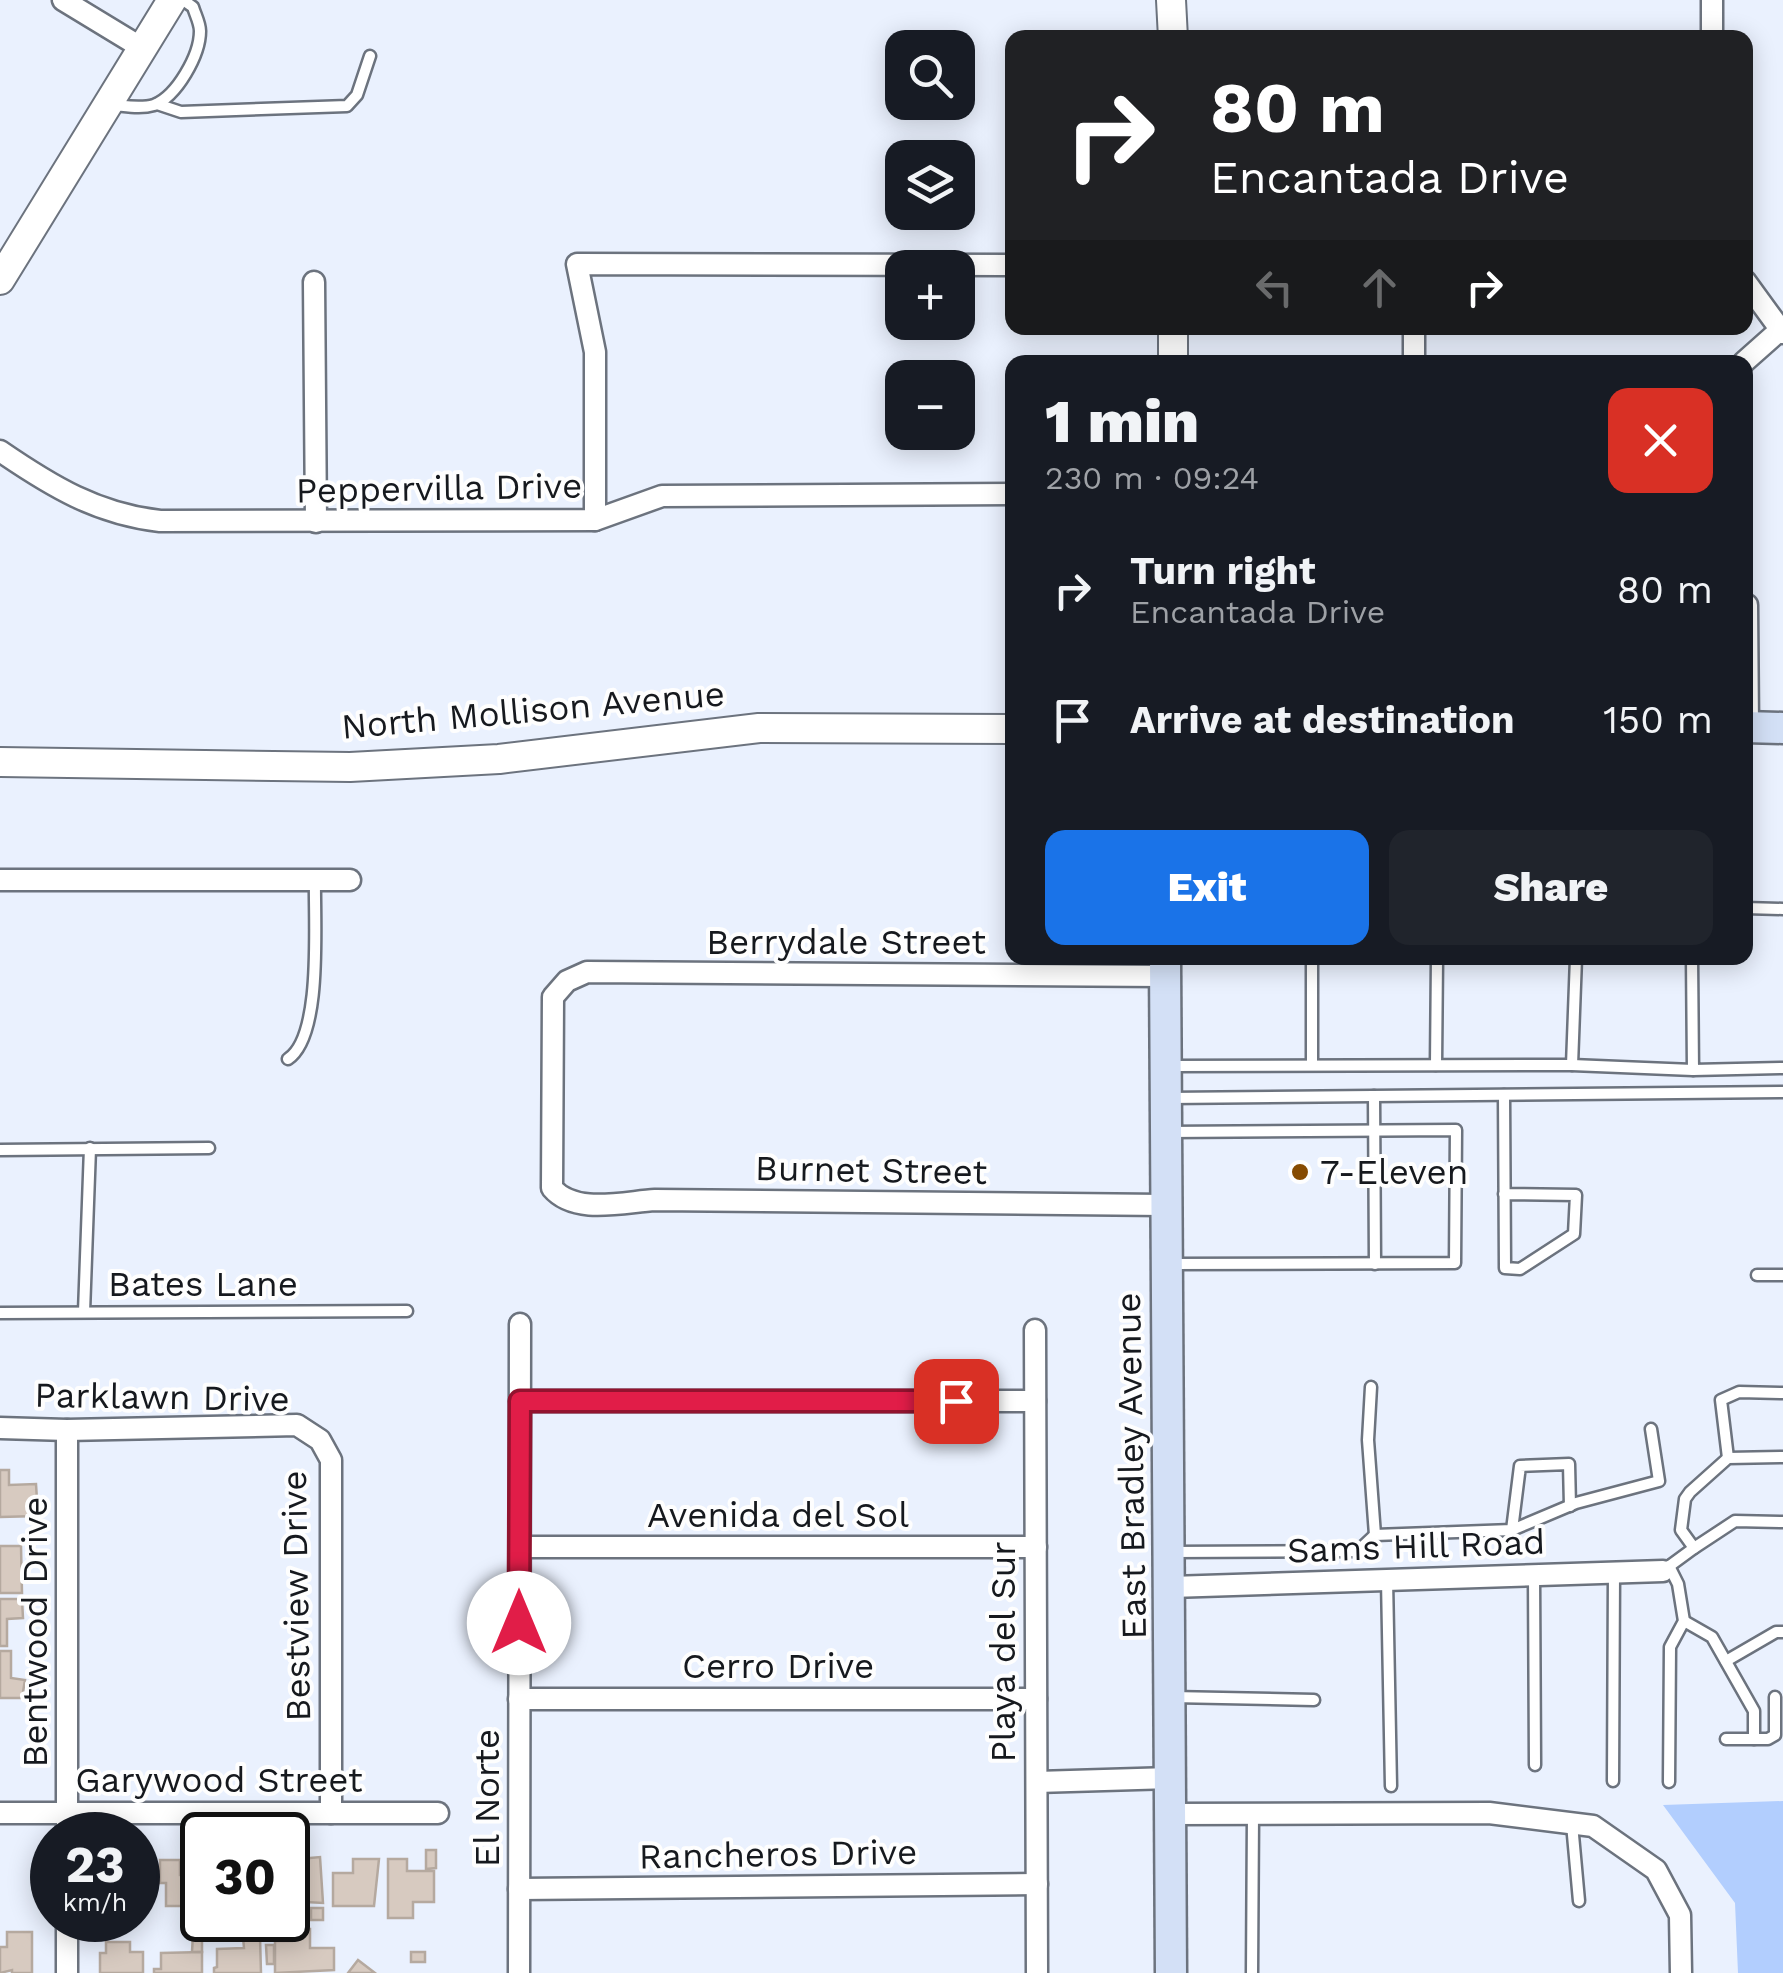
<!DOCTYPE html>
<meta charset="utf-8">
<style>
:root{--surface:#171b24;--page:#20242c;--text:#f1f3f6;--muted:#9ea1a6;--accent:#1a73e8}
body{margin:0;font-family:"Work Sans",sans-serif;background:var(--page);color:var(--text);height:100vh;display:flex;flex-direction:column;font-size:38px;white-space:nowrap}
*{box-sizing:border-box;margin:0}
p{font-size:32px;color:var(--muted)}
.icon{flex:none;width:55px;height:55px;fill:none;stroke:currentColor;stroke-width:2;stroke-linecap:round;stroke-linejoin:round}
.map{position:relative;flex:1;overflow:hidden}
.side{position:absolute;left:1005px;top:355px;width:748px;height:610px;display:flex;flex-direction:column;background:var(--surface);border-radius:20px;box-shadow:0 5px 25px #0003}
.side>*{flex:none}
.top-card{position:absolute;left:1005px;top:30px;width:748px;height:305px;border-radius:20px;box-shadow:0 5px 25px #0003;background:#202124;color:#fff;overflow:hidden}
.tools{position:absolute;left:885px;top:30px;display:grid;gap:20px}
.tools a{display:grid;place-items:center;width:90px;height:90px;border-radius:20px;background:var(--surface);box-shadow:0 5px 25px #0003;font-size:50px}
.speed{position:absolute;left:30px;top:1812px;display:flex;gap:20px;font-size:50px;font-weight:700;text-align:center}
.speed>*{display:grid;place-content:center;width:130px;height:130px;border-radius:50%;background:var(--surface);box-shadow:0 5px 25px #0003;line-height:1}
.speed small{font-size:25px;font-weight:400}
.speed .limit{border:5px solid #111;border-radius:15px;background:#fff;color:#111}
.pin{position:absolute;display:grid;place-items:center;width:85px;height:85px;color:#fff;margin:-42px;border-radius:20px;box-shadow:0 5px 15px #0006}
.me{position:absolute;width:110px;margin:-55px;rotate:0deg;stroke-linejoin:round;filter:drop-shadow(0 0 8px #0008)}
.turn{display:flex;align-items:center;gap:35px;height:210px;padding:0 40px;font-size:45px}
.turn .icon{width:130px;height:130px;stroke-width:2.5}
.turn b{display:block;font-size:70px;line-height:85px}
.lanes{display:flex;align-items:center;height:95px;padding:0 40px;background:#0003;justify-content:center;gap:50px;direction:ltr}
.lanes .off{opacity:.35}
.round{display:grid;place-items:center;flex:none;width:105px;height:105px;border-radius:20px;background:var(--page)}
.overview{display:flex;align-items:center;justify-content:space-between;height:170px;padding:0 40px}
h1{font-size:60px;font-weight:800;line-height:75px}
.primary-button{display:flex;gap:20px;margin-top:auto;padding:20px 40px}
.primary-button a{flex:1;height:115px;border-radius:20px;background:var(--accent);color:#fff;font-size:40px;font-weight:800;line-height:115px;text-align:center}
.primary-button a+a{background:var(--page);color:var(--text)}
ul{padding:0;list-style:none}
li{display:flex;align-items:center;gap:30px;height:130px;padding:0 40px}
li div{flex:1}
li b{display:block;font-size:38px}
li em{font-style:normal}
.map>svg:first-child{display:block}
.green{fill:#b2cefe}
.building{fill:#d7cac0;stroke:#b5a99f;stroke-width:2.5}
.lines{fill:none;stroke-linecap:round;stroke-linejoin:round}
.service-casing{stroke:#6c737e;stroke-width:15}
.minor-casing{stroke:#6c737e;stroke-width:25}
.tertiary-casing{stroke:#6c737e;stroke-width:32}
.secondary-casing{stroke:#6c737e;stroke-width:35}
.service{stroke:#fff;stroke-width:10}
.minor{stroke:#fff;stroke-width:20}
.tertiary{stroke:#fff;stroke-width:28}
.secondary{stroke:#d3e0f6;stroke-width:30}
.route-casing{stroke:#92132f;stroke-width:25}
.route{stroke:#e11d48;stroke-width:18}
.poi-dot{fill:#864b02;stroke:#fefefe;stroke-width:4}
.labels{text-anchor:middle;stroke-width:8;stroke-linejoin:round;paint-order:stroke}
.street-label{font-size:35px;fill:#16191e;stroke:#fefefe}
.poi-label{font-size:35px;fill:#16191e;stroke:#fefefe;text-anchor:start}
</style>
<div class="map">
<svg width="1783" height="1973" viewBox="0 0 1783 1973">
<rect width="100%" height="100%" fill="#eaf1fe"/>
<polygon class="green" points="1783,1801 1783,1973 1738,1973 1735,1903 1663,1805"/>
<g class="building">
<polygon points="0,1470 9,1470 9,1485 36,1484 38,1516 0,1517"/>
<polygon points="0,1546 21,1546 22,1593 0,1593"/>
<polygon points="0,1599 22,1599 23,1618 7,1619 7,1646 0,1646"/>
<polygon points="0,1651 11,1651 11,1678 25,1680 22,1698 0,1698"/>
<polygon points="426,1850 436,1850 436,1868 426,1869"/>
<polygon points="320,1857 323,1903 288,1901 288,1862 300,1863 300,1859"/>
<polygon points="353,1859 379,1859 374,1906 333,1906 333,1873 353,1873"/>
<polygon points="388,1859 407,1859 407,1871 434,1871 434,1902 413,1902 413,1918 388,1918"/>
<polygon points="160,1860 180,1860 180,1875 202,1873 202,1919 185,1919 185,1906 166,1906 166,1883 160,1883"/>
<polygon points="144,1865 146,1895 141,1895 142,1914 138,1914 138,1866"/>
<rect x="311" y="1908" width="12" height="12"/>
<polygon points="292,1929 310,1929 310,1948 334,1948 334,1970 275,1973 275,1941 292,1941"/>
<polygon points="7,1932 32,1932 32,1973 12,1973 12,1970 0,1973 0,1947 7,1947"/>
<polygon points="193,1934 202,1934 202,1952 192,1952"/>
<polygon points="243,1937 260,1937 261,1973 214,1973 214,1968 217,1967 217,1949 244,1948"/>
<polygon points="106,1942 130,1942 130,1952 143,1952 143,1973 100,1973 100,1953 106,1953"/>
<polygon points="266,1945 274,1945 274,1964 267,1964"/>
<polygon points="202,1952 202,1973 154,1973 154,1969 161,1969 161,1953"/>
<rect x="411" y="1952" width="14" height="10"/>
<polygon points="358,1960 375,1973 348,1973"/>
</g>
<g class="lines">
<defs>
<g id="service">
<polyline points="1374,38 1440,38"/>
<polyline points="157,104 181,112 347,106 357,95 370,56"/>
<path d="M113 105C126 106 141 109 154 105 177 96 200 55 200 31 200 23 195 14 193 7L183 0"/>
<polyline points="1745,908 1783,909"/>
<polyline points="1312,958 1312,1065"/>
<polyline points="1692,958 1693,1070 1783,1068"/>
<path d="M288 1059C323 1036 314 921 315 880"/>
<polyline points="1436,1065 1437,958"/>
<polyline points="1572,1065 1576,958"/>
<polyline points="1170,1066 1572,1065 1693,1070"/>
<polyline points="1504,1095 1505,1268 1520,1269 1574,1234 1576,1195 1504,1194"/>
<polyline points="1374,1096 1375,1264"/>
<polyline points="1169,1098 1783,1092"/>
<polyline points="1167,1132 1456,1130 1455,1263 1170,1264"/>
<polyline points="0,1150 209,1148"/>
<polyline points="1757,1275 1783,1275"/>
<polyline points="84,1312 90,1148"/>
<polyline points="0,1313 407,1311"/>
<polyline points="1371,1387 1368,1440 1375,1535"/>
<polyline points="1728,1458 1721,1400 1739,1392 1783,1393"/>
<polyline points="1512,1530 1520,1466 1569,1464 1570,1506"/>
<polyline points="1694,1548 1735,1521 1783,1522"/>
<polyline points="1171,1552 1358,1551 1375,1535 1512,1530 1576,1503 1659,1481 1651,1429"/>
<polyline points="1669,1566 1678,1584 1684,1621 1670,1647 1669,1782"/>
<polyline points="1664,1570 1694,1548 1681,1530 1685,1499 1690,1492 1728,1458 1783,1457"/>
<polyline points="1534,1576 1535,1765"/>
<polyline points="1387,1580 1391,1786"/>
<polyline points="1684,1621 1712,1637 1754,1711 1754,1739"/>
<polyline points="1726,1661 1776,1632 1783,1632"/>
<polyline points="1172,1697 1314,1700"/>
<polyline points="1726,1739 1768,1739 1775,1735 1775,1697"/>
<polyline points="1613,1781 1614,1572"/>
<polyline points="1572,1824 1579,1901"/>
<polyline points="1252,1973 1253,1814"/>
</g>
<g id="minor">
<polyline points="63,0 142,48"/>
<polyline points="1712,0 1712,38"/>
<polyline points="1745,281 1783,333"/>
<polyline points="314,282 316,522"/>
<polyline points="1414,362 1414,328"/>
<polyline points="1744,362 1780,330"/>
<path d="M0 451C51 486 97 514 160 521L595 520 662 496 1012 494"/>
<polyline points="595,520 595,352 577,264 1012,265"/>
<polyline points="1747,605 1748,727"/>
<polyline points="0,880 350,880"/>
<path d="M1164 976 587 972 567 981 553 997 552 1188C575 1215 623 1202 655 1200L1164 1205"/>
<polyline points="1035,1330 1037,1973"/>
<polyline points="520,1401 1035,1401"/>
<polyline points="0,1428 67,1430 297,1425 320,1440 331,1460 331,1813"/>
<polyline points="67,1430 67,1835"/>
<polyline points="520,1547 1036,1547"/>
<polyline points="1171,1587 1663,1571"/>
<polyline points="519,1699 1036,1699"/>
<polyline points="1037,1782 1171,1778"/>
<polyline points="0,1813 438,1813"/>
<polyline points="1171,1814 1489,1813 1593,1826 1656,1870 1680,1915 1681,1973"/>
<polyline points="519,1889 1037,1884"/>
<polyline points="67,1920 67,1973"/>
<polyline points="519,1973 520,1324"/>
</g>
<g id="tertiary">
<polyline points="1171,0 1173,38"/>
<polyline points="0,280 172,0"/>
<polyline points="1173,328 1173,362"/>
<polyline points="0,762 350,767 499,759 759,728 1012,729"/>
</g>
<g id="secondary">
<polyline points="1745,727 1783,728"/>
<path d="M1165 958C1165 1296 1171 1634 1171 1973"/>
</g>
</defs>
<use href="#service" class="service-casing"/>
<use href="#minor" class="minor-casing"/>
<use href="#tertiary" class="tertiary-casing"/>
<use href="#secondary" class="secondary-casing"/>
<use href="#service" class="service"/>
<use href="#minor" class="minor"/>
<use href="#tertiary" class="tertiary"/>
<use href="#secondary" class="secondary"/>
</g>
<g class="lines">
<defs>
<polyline id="route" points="519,1623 520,1401 956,1401"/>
</defs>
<use href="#route" class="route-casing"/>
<use href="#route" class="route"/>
</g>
<circle class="poi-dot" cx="1300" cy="1172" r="10"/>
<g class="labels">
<g class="street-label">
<text transform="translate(439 488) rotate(-1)" y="12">Peppervilla Drive</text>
<text transform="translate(533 710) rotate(-5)" y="12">North Mollison Avenue</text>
<text x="846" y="954">Berrydale Street</text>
<text transform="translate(871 1170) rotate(1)" y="12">Burnet Street</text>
<text x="203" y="1296">Bates Lane</text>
<text transform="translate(162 1397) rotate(1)" y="12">Parklawn Drive</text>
<text transform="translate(1131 1466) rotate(-91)" y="12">East Bradley Avenue</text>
<text x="778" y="1527">Avenida del Sol</text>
<text transform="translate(1416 1546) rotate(-2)" y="12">Sams Hill Road</text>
<text transform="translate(296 1596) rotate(-91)" y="12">Bestview Drive</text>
<text transform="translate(35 1632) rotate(-90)" y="12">Bentwood Drive</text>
<text transform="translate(1003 1652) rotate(-90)" y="12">Playa del Sur</text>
<text x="778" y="1678">Cerro Drive</text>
<text x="219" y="1792">Garywood Street</text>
<text transform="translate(487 1798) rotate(-90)" y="12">El Norte</text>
<text transform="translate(778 1854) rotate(-1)" y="12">Rancheros Drive</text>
</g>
<g class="poi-label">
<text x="1320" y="1184">7-Eleven</text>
</g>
</g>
</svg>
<div class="tools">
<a><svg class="icon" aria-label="search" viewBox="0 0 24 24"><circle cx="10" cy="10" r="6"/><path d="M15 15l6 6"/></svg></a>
<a><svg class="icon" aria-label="layers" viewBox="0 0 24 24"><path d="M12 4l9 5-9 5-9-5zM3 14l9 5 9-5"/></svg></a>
<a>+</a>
<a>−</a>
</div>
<div class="speed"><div>23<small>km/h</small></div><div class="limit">30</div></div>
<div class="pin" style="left:956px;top:1401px;background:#d93025"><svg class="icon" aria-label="arrive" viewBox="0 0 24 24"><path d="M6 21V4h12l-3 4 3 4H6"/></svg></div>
<svg class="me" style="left:519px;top:1623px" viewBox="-20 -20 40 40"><circle r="19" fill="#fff"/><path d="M0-13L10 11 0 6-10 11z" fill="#e11d48"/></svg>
<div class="top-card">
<div class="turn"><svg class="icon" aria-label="right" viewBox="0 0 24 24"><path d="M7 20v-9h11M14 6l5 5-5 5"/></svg><div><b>80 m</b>Encantada Drive</div></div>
<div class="lanes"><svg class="icon off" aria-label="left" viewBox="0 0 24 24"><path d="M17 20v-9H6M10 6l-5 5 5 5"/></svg><svg class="icon off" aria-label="ahead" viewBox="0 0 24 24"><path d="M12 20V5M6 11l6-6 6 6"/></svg><svg class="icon" aria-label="right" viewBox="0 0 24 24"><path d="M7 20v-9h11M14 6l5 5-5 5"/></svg></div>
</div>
<section class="side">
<div class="overview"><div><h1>1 min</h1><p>230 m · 09:24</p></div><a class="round" style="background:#d93025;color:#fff"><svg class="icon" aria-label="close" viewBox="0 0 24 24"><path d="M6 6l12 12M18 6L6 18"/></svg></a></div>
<ul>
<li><svg class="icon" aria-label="right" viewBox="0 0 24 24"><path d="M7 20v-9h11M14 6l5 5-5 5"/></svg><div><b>Turn right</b><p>Encantada Drive</p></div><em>80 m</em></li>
<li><svg class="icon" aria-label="arrive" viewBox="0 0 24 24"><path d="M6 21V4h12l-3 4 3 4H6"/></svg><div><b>Arrive at destination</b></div><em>150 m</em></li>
</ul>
<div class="primary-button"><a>Exit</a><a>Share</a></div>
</section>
</div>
